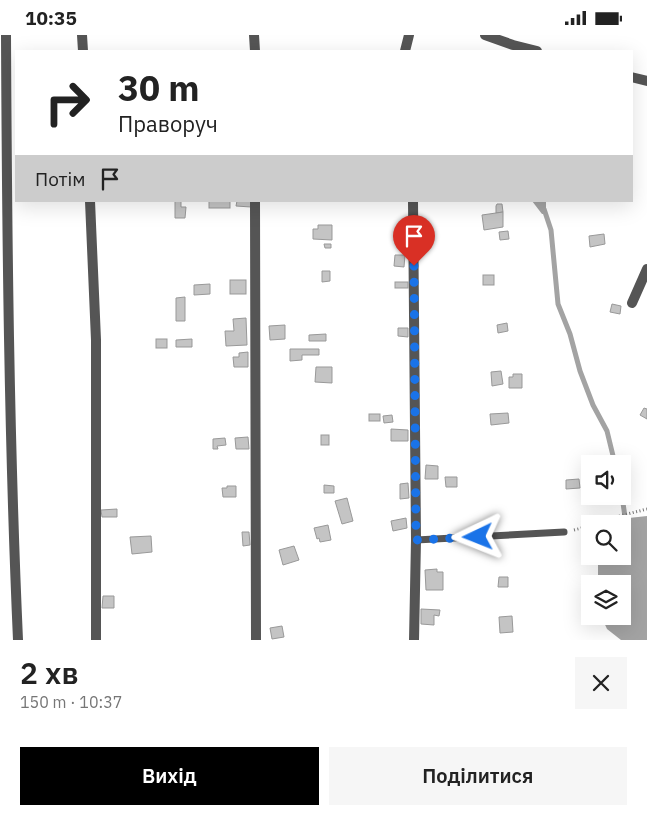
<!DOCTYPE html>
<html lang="uk">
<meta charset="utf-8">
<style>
:root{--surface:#fff;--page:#f6f6f6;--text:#222;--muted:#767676;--accent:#000}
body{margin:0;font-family:"IBM Plex Sans",sans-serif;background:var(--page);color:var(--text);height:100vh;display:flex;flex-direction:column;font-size:19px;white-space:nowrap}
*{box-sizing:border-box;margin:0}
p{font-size:16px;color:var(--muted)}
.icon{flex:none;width:28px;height:28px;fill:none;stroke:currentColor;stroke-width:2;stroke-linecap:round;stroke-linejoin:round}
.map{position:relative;height:605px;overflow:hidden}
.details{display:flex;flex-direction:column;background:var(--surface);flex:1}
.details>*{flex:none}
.top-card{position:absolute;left:15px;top:15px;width:618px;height:152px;border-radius:0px;box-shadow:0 5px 20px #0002;background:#fff;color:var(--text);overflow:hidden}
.buttons{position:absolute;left:581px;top:420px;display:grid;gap:10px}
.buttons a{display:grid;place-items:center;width:50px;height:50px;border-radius:0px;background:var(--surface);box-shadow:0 5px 20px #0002;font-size:25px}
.pin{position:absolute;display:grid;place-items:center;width:42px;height:42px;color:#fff;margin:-51px -21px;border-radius:50% 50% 50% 0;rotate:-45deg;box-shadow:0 0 5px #0007}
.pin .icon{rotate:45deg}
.me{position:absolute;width:55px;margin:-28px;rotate:268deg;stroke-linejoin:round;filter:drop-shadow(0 0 4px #0008)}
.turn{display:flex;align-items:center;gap:18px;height:105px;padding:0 20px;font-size:22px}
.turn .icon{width:65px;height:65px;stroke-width:2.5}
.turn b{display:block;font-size:35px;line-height:42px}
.then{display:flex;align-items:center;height:48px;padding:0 20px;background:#0003;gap:10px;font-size:19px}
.round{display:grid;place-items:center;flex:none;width:52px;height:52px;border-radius:0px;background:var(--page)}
.headline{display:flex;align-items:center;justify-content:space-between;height:85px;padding:0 20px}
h1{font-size:30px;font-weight:600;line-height:38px}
.action{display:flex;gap:10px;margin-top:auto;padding:10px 20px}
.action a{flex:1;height:58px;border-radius:0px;background:var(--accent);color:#fff;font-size:20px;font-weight:600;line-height:58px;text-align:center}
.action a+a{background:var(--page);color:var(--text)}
.status{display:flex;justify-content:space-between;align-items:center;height:35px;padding:0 25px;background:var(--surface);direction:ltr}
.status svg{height:14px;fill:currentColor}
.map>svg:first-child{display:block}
.water{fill:#a3a3a3}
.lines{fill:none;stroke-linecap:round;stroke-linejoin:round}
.stream{stroke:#a3a3a3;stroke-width:5}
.building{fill:#c4c4c4;stroke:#999}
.path{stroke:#777;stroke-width:3;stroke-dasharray:1 2.5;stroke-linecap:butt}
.service{stroke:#555;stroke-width:7}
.minor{stroke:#555;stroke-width:10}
.route{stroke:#1a73e8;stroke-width:9;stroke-dasharray:0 16.2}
</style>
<div class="status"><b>10:35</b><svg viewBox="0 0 49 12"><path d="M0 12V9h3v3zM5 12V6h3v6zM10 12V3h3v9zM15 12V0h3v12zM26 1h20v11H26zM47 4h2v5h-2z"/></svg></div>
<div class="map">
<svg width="647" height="605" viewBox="0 0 647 605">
<rect width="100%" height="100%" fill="#fff"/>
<g class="water">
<polygon points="532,166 546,166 546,179 542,179"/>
<polygon points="647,481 647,605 621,605 607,594 601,581 622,581 622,549 598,549 598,521 622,521 622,489 614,489 629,483"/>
</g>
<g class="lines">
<g class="stream">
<polyline points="544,174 551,195 558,269 570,299 580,336 593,370 607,396 615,429"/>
<polyline points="622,461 626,489"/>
</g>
</g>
<g class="building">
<polygon points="175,166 181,166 181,172 186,172 185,183 175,183"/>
<rect x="209" y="166" width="21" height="7"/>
<polygon points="237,166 251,166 251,172 236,171"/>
<polygon points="497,169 502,169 503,177 496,178 496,171"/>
<polygon points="503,177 503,192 484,195 482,180"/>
<polygon points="318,190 332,190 332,205 313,204 313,194 318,194"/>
<polygon points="401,194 408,194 408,202 398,202 398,196 400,196"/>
<polygon points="508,196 509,204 500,205 499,197"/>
<polygon points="604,199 605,209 590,212 589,201"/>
<polygon points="324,209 331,209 331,213 325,213"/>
<polygon points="395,220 405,220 404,232 394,231"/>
<polygon points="322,236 330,236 330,246 322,247"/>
<rect x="483" y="240" width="11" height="10"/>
<rect x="230" y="245" width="16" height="14"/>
<rect x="395" y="247" width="13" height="6"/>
<polygon points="210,249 210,259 194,260 194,250"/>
<polygon points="185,262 185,286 176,286 176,263"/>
<polygon points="612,269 621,271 620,279 610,277"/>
<polygon points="246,283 247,310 226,311 225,296 234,296 233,284"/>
<polygon points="507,288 508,296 498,298 497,290"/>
<polygon points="285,290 285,304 270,305 269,291"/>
<polygon points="398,293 408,293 408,302 398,301"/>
<polygon points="326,299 326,306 309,306 309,300"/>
<rect x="156" y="304" width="11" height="9"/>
<polygon points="192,304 192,312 176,312 176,305"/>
<polygon points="290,314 319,314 319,320 302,320 302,325 290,326"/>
<polygon points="248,317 248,332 234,332 233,322 239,322 239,318"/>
<polygon points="316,332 332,332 332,348 315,347"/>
<polygon points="501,336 503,349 492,351 491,337"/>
<polygon points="513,339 522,339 522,353 509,353 509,342 513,342"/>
<polygon points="644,373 647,374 647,384 640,380"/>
<polygon points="508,378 509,388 491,390 490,379"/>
<rect x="369" y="379" width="11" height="7"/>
<polygon points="392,380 393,387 384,388 383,381"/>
<polygon points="391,394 408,395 408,406 391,406"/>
<rect x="321" y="400" width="8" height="10"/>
<polygon points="248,402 249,414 236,414 235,403"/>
<polygon points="225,403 226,410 217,411 218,414 213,414 213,404"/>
<polygon points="426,430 438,431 438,444 425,444"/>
<polygon points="445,442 457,442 457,452 446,452"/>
<polygon points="579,444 580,453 566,454 566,445"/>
<polygon points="408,448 409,463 400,464 400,449"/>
<polygon points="324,450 334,451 334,458 324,458"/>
<polygon points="227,451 236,451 236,462 223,462 222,453 227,453"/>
<polygon points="347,463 353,486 342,489 335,466"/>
<polygon points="117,474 117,482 102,482 101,475"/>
<polygon points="406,483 407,493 393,496 391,486"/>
<polygon points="328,490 331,505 320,507 319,503 317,504 314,493"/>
<polygon points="242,497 249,497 250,510 243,511"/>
<polygon points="151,501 152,517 132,519 130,502"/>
<polygon points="294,511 299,525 283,530 279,515"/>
<polygon points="437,534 437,537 443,537 443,555 426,555 425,535"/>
<polygon points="499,542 508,542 508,552 498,552"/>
<polygon points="103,561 114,561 114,573 102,573"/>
<polygon points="421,574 440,575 439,581 434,580 434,590 421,589"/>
<polygon points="512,581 513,597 500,598 499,582"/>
<polygon points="282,591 284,602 272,604 270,593"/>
</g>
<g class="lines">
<g class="path">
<polyline points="596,489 608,484 647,474"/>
<polyline points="574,495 590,491"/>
</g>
<polyline class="service" points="416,505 564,497"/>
<g class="minor">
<path d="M6 0C7 202 9 403 18 605"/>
<polyline points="82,0 83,16"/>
<polyline points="254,0 255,16"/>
<polyline points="485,0 513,10 537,16"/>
<polyline points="405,16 409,0"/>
<polyline points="631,42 647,46"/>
<polyline points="90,166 96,305 96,605"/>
<polyline points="255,166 256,605"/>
<polyline points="413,166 416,505 414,605"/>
<polyline points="632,268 647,234"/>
</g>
</g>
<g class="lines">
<polyline class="route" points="414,231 416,505 478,502"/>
</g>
</svg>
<div class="buttons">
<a><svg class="icon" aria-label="sound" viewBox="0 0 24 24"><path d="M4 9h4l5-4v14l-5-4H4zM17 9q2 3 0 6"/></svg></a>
<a><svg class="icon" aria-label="search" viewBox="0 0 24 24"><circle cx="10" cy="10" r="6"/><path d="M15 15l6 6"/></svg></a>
<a><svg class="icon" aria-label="layers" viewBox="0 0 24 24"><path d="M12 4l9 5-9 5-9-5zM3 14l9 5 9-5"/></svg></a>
</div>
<div class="pin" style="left:414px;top:231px;background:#d93025"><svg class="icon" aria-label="arrive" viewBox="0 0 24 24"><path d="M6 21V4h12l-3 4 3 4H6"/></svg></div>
<svg class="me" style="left:478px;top:502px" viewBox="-20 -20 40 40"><path d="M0-17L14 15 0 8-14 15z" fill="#1a73e8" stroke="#fff" stroke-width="4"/></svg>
<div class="top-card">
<div class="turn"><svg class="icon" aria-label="right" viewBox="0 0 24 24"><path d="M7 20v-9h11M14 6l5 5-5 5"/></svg><div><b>30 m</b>Праворуч</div></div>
<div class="then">Потім<svg class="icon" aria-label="arrive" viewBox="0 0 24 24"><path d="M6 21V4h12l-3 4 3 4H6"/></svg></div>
</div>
</div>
<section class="details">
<div class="headline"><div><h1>2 хв</h1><p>150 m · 10:37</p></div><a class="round"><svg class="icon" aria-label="close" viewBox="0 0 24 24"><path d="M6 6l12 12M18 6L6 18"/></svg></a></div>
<div class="action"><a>Вихід</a><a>Поділитися</a></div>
</section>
